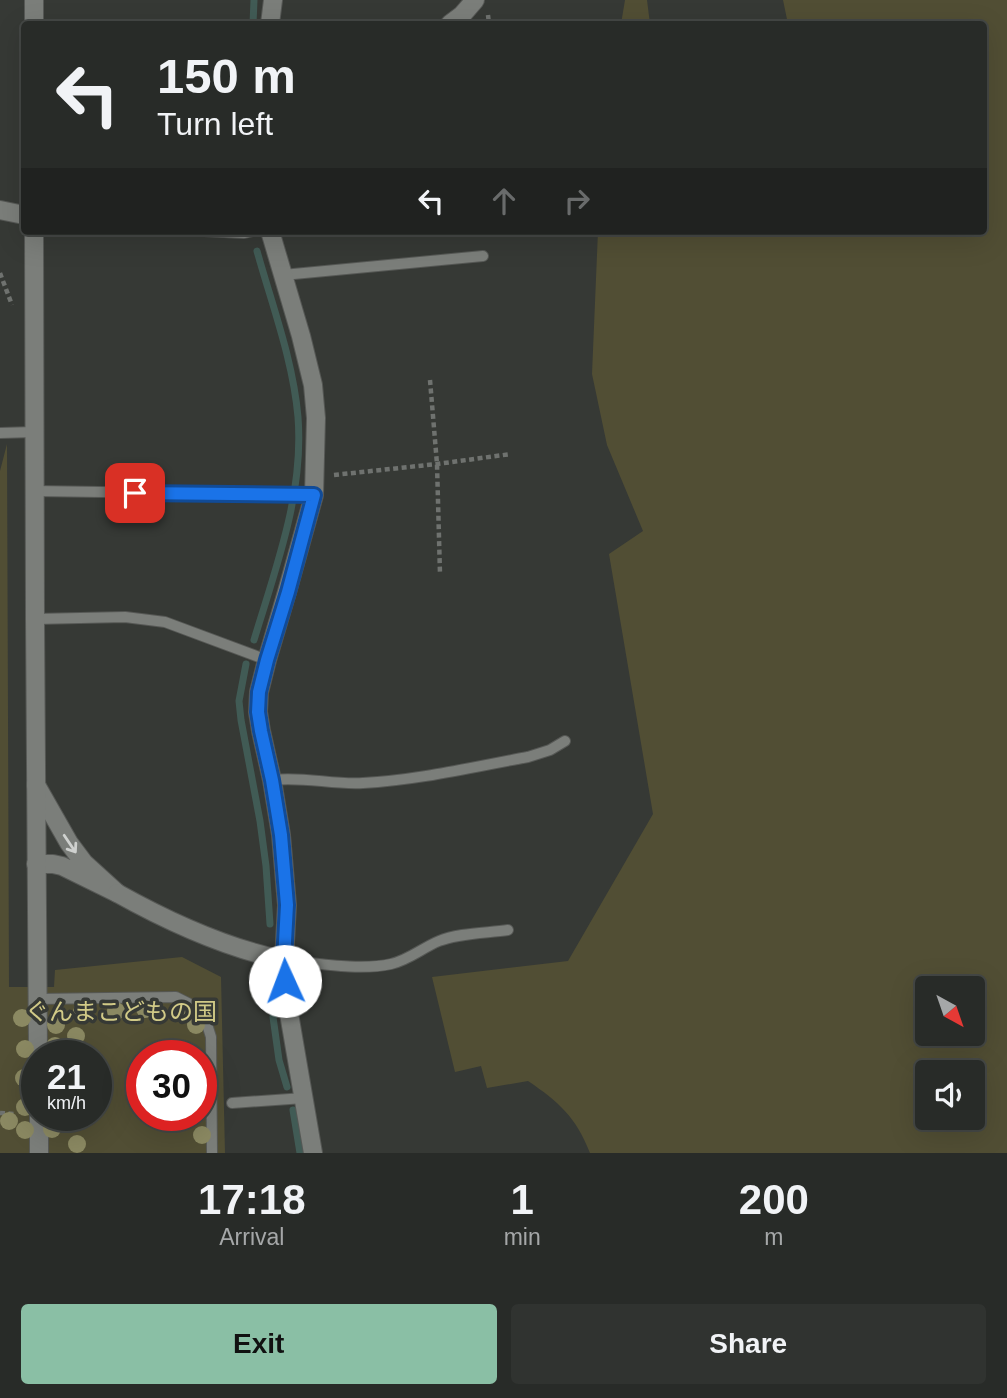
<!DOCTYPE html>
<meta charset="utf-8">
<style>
:root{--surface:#282b28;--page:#303330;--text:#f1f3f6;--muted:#a5a7a8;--line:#444745;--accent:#8abfa5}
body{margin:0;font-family:Helvetica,"Noto Sans JP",sans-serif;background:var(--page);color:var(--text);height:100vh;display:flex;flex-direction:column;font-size:26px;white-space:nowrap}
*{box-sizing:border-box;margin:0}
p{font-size:23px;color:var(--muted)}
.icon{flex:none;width:38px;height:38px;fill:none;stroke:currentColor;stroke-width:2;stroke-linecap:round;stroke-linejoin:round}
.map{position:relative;height:1153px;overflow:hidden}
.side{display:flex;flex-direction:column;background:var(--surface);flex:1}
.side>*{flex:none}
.banner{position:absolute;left:21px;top:21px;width:966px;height:214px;border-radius:7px;box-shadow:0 7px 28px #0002,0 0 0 2px var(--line);background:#282b28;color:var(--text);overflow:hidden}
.needle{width:46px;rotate:140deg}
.fabs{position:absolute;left:915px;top:976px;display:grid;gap:14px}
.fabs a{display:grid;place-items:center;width:70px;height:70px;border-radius:7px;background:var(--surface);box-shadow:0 7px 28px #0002,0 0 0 2px var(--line);font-size:35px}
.speed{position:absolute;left:21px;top:1040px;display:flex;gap:14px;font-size:35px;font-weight:700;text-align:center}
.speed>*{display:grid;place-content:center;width:91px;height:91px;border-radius:50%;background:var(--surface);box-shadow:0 7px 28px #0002,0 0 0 2px var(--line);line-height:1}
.speed small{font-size:18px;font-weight:400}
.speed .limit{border:10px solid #d22;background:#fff;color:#111}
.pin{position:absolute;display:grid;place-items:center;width:60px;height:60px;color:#fff;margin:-30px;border-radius:14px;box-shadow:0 4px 10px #0006}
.me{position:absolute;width:77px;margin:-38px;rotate:358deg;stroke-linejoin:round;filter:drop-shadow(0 0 5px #0008)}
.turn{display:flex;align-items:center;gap:24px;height:147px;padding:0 21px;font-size:32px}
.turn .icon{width:91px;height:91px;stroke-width:2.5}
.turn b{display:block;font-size:49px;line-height:60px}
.lanes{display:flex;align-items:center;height:66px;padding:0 21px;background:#0003;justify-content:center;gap:35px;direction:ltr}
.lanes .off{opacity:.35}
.eta{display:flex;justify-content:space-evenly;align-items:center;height:119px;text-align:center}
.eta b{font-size:42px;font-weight:800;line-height:49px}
.button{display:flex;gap:14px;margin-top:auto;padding:14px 21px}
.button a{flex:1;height:80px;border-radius:7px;background:var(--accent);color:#111;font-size:28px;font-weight:800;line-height:80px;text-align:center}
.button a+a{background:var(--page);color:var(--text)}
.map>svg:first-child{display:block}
.green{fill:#514e34;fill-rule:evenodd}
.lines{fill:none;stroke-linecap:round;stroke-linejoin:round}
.stream{stroke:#415b55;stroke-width:7}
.service-casing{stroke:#565855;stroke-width:12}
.minor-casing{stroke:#565855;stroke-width:20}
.tertiary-casing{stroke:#565855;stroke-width:20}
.path{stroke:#6f726f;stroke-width:4.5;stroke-dasharray:5 3.5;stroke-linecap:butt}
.service{stroke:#7b7e7a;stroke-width:10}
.minor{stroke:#7b7e7a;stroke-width:18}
.tertiary{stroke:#7b7e7a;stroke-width:18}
.tree{fill:#8b8962}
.oneway{stroke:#cfd1cf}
.route-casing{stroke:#114b97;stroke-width:18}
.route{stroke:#1a73e8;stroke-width:12}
.labels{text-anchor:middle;stroke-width:7;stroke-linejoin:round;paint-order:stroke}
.park-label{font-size:24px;fill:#d1ca87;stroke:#363935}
</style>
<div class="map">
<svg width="1007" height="1153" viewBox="0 0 1007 1153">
<rect width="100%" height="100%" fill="#363935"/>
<g class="green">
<polygon points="625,0 647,0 650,24 621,24"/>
<path d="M783 0H1007V1153H590C576 1117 559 1102 528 1081L487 1088 481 1066 455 1072 432 977 568 961 653 814 609 554 643 531 607 445 592 374 598 231H984V24H788ZM928 989H973V1034H928ZM928 1073H973V1118H928Z"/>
<path d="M7 444 9 987H54L55 970 182 957 221 977 225 1153H0V471ZM37 1055H96V1115H37ZM142 1055H201V1115H142Z"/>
</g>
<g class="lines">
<g class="stream">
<polyline points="253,24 254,0"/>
<path d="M254 640C276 567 304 494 298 417 293 360 272 305 257 251"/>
<polyline points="246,664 239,701 241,720 260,821 266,866 270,924"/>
<polyline points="273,1017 279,1060 287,1087"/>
<polyline points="293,1110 300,1153"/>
</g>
<defs>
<g id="service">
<polyline points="204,231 244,233 253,231"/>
<polyline points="283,275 483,256"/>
<polyline points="0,433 34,432"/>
<polyline points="34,491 314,495"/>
<polyline points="35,619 125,617 165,622 267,660"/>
<path d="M272 780C303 776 333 785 363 783 419 780 473 767 528 757L550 750 565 741"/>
<path d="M284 960C316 963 359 971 391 964 409 960 422 948 439 941 458 933 487 933 508 930"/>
<polyline points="38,999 176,997 196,1007 205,1018 211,1037 212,1153"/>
<polyline points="232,1103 304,1098"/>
</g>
<g id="minor">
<polyline points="270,24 273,0"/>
<polyline points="450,24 462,15 475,0"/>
<polyline points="0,210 24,215"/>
<polyline points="270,231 301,336 313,385 316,418 314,495 287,592 267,660 259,692 258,712 261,731 272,780 281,835 287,905 284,960 287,1002 313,1153"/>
<polyline points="36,785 69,843 84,863 117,893 62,866 53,864 36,864"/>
<path d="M117 893C169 922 225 948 284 960"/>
</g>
<g id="tertiary">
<polyline points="34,0 34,24"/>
<polyline points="34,231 35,619 38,1055"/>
<polyline points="39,1115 39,1153"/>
</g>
</defs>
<use href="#service" class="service-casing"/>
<use href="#minor" class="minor-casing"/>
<use href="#tertiary" class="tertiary-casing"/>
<g class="path">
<polyline points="488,15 489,24"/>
<polyline points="0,273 12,305"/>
<polyline points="430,380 437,464 440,574"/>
<polyline points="334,475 437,464 511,454"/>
<polyline points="0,1113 15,1114"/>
</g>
<use href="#service" class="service"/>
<use href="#minor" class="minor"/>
<use href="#tertiary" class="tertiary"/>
</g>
<g class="tree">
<circle cx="145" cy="1009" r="9"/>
<circle cx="178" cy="1010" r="9"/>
<circle cx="116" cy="1011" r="9"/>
<circle cx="82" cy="1012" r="9"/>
<circle cx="22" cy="1018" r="9"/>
<circle cx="56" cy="1025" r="9"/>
<circle cx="196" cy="1025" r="9"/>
<circle cx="76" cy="1036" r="9"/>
<circle cx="55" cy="1046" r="9"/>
<circle cx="25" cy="1049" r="9"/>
<circle cx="24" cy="1078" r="9"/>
<circle cx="25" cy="1107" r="9"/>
<circle cx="9" cy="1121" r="9"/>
<circle cx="52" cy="1129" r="9"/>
<circle cx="25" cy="1130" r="9"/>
<circle cx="202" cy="1135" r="9"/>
<circle cx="77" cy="1144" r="9"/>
</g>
<defs><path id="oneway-shaft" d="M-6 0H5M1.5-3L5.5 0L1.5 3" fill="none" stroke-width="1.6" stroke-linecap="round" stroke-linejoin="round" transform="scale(1.75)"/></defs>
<use class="oneway" href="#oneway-shaft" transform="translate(70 844) rotate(56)"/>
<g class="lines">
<defs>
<polyline id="route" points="135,493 314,495 288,592 267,660 259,692 258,712 261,731 272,780 281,835 287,905 284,960 285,981"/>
</defs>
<use href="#route" class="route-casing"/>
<use href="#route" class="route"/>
</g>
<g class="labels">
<g class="park-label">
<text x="121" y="1020">ぐんまこどもの国</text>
</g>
</g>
</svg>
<div class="fabs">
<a><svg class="needle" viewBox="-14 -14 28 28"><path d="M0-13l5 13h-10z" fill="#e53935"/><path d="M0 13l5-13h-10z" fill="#a5a7a8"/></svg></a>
<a><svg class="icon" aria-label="sound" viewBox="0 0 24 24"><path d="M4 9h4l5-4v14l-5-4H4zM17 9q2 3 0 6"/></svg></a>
</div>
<div class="speed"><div>21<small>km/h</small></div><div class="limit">30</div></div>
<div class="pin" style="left:135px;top:493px;background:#d93025"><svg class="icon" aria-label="arrive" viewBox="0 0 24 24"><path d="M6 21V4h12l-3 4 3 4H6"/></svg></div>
<svg class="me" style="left:285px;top:981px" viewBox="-20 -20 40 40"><circle r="19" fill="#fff"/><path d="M0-13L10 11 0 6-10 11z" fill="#1a73e8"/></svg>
<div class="banner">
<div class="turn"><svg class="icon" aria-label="left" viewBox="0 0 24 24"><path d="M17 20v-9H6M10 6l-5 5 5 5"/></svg><div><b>150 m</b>Turn left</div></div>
<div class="lanes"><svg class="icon" aria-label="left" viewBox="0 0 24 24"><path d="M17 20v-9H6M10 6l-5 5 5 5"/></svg><svg class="icon off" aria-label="ahead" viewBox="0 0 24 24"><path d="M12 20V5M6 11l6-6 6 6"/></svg><svg class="icon off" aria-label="right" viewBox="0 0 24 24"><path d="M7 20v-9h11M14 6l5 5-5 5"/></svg></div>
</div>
</div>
<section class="side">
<div class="eta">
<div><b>17:18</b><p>Arrival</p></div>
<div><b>1</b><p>min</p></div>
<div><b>200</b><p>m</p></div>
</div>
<div class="button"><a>Exit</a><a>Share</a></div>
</section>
